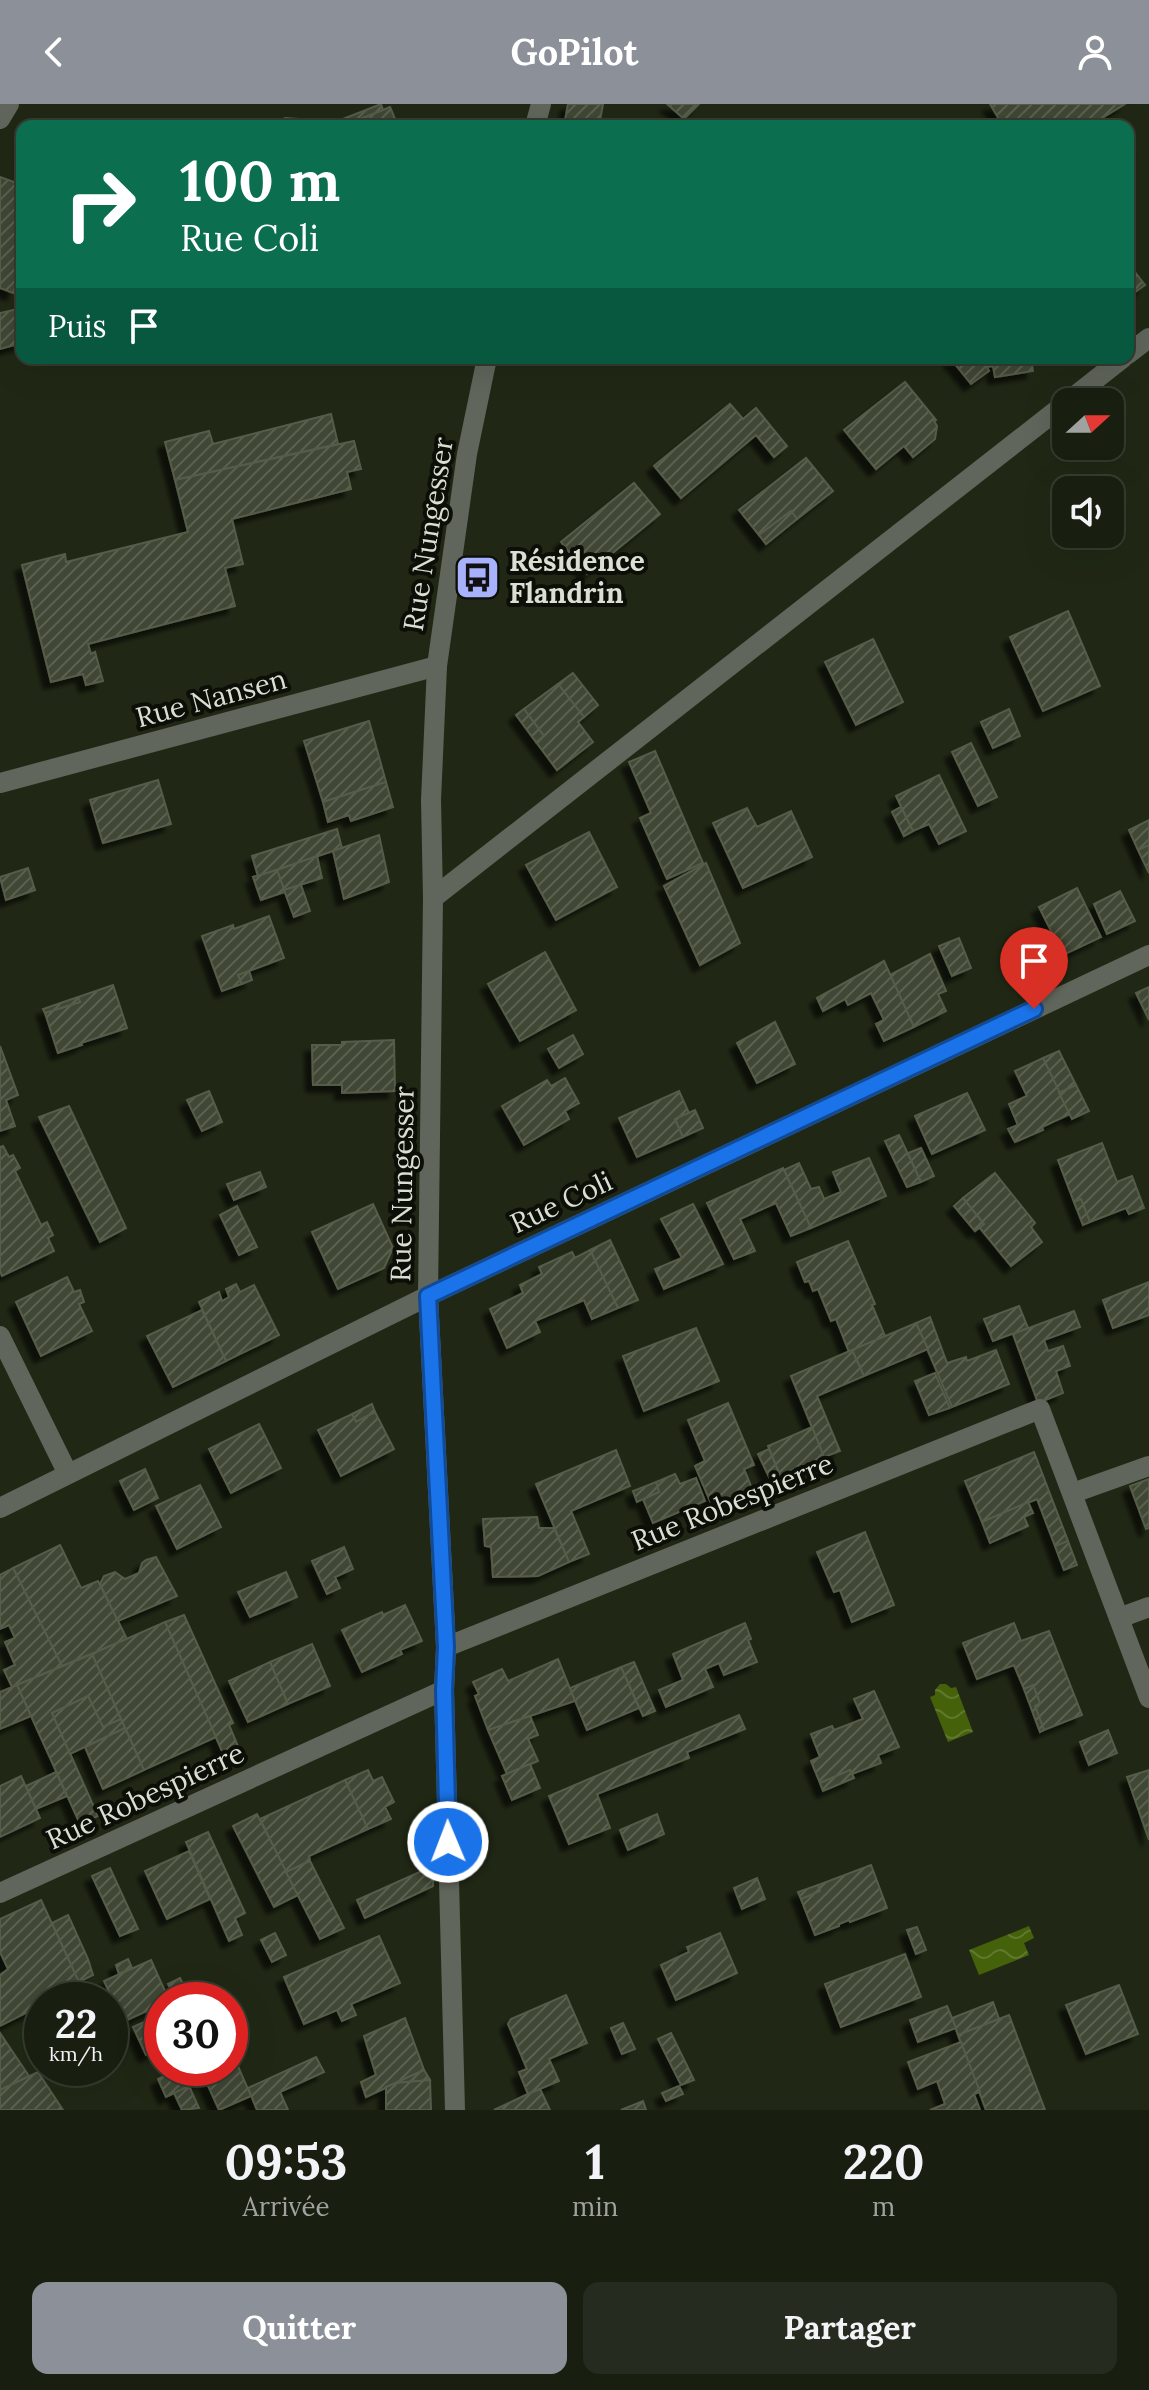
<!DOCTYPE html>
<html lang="fr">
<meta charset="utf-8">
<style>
:root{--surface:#181e10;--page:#252b1e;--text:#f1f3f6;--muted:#9fa29f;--line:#363c30;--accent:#8c9099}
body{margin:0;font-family:Lora,serif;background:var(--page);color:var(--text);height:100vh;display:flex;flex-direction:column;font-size:30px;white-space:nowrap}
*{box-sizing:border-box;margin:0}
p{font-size:26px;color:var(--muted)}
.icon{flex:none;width:44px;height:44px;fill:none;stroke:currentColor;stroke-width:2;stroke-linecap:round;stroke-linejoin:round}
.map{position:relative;height:2006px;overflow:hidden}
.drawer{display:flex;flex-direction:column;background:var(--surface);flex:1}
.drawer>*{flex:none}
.guide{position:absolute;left:16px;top:16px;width:1118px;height:244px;border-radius:16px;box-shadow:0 8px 32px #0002,0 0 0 2px var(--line);background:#0b6e4f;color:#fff;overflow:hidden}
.needle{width:52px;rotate:69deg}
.controls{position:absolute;left:1052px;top:284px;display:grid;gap:16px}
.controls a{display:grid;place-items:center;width:72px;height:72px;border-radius:16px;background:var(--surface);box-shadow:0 8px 32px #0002,0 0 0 2px var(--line);font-size:40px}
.speed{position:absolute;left:24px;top:1878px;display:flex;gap:16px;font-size:40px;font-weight:700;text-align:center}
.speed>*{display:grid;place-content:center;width:104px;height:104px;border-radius:50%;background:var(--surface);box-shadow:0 8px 32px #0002,0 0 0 2px var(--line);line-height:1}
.speed small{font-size:20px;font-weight:400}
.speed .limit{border:12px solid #d22;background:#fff;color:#111}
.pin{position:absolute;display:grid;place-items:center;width:68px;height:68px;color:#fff;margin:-82px -34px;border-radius:50% 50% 50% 0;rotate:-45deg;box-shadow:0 0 8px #0007}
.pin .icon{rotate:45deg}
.me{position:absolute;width:88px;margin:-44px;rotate:359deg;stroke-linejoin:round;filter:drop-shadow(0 0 6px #0008)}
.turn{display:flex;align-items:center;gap:28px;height:168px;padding:0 32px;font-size:36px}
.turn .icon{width:104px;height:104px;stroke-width:2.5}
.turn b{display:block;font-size:56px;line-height:68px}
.then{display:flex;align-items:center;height:76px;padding:0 32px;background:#0003;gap:16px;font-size:30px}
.eta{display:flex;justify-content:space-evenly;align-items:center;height:136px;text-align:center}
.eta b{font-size:48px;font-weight:700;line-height:56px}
.button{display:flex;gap:16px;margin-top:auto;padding:16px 32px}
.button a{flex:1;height:92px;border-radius:16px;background:var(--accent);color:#fff;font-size:32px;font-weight:700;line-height:92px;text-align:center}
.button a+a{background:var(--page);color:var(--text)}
header{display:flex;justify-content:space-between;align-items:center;height:104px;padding:0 32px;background:var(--accent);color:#fff;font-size:36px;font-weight:700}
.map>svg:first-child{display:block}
.water{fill:url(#water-waves)}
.building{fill:url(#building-hatch);stroke:#545d49;stroke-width:2;filter:url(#shadow)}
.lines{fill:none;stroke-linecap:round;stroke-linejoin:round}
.minor{stroke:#61665c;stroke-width:20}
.route-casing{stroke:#114b97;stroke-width:20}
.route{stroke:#1a73e8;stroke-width:14}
.labels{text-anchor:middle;stroke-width:8;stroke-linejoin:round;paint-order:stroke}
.street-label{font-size:28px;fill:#d9dfd3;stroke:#0c0f07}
.poi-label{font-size:28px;font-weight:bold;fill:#d9dfd3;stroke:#0c0f07;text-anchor:start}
</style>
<header><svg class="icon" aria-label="back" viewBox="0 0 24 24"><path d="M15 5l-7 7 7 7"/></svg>GoPilot<svg class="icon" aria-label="person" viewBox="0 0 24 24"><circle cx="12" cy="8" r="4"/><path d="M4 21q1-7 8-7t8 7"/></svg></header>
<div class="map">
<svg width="1149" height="2006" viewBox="0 0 1149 2006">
<defs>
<pattern id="water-waves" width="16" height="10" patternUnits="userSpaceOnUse" patternTransform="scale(2)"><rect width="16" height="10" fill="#45620b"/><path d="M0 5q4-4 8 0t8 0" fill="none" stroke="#5f782e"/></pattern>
<pattern id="building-hatch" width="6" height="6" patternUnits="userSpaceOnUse" patternTransform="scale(2)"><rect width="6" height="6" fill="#3f4734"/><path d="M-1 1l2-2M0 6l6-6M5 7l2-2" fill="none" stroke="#5a6150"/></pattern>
<filter id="shadow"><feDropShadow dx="-7" dy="7" stdDeviation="2" flood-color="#0009"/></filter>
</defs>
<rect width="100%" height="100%" fill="#202815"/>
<g class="water">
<polygon points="940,1580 946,1580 951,1584 956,1583 973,1628 948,1638 930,1593 935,1591 935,1586"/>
<polygon points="1029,1822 1034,1834 1024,1839 1029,1851 979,1871 969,1846"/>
</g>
<g class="building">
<polygon points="381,0 383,6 343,22 325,22"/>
<polygon points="568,0 603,0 599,22 564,22"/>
<polygon points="667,0 699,0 684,15"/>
<polygon points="990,0 1125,0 1089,22 1003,22"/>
<polygon points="390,3 398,22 343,22 383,6"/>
<polygon points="285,14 299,15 308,22 271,22"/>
<polygon points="0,73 22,81 22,165 13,189 0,184"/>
<polygon points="1128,159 1145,181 1128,193"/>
<polygon points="22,204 22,239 0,245 0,209"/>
<polygon points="950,254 1031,254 1033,267 995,273 993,262 987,263 989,267 971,280"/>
<polygon points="905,278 936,316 934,317 937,322 935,335 913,353 904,342 876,365 844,326"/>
<polygon points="730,300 743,315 756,304 787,342 774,353 756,331 681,394 654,362"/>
<polygon points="331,310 338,340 175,376 165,338 209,327 213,340"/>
<polygon points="354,337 361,365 347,368 351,385 232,415 243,460 225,464 235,502 88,540 91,550 95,548 103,577 86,581 83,570 51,578 22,461 65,450 66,458 188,428 175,376"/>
<polygon points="806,354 833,387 797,415 791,407 759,431 739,406"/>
<polygon points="634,379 660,410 587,470 561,438"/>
<polygon points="791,407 797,415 766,440 759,431"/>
<polygon points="1068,507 1100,582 1043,607 1010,533"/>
<polygon points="873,535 903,598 856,621 825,558"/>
<polygon points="573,569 598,601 584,613 558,580"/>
<polygon points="558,580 584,613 578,618 593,638 557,666 536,638 544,632 524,605"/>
<polygon points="524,605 544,632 536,638 516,611"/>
<polygon points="1009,605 1020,632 993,644 981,618"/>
<polygon points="369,617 386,678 323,698 304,637"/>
<polygon points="971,639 997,693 978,702 952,648"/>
<polygon points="655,647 703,759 667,775 640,714 651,709 629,658"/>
<polygon points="939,671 966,727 939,740 929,720 913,727 896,692"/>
<polygon points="158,676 171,720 103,739 90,696"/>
<polygon points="386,678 393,703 351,717 349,711 328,718 323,698"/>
<polygon points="901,703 913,727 904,732 892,708"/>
<polygon points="747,704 757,723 791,707 812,753 743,784 713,719"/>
<polygon points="1149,716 1149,741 1138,746 1129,726"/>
<polygon points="337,725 342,744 258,772 252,752"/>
<polygon points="589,728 617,783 556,816 526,761"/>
<polygon points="379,731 389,778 344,795 333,747"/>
<polygon points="1149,741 1149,769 1138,746"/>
<polygon points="317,752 322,774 284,786 277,766"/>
<polygon points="706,759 740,839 700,861 664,782"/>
<polygon points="28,764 35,786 6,796 0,773"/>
<polygon points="277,766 285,788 261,796 253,773"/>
<polygon points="301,781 310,807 294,813 284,786"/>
<polygon points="1077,784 1101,833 1063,851 1039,803"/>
<polygon points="1120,787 1135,817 1107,830 1094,800"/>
<polygon points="269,812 284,854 238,871 242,880 222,887 202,832 233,821 234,825"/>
<polygon points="959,834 971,864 952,872 939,842"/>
<polygon points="545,848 576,906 520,937 488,880"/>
<polygon points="930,850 946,887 938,890 946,907 914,923 890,871"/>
<polygon points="884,857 914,923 884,937 876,920 884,916 871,889 848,901 845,895 823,907 817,894"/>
<polygon points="249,867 252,876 242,880 238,871"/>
<polygon points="113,881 127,924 81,939 82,941 58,949 45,909 80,898 78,893"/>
<polygon points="1149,883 1149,916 1136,889"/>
<polygon points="78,893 80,898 45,909 43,905"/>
<polygon points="775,918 795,960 757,979 737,939"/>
<polygon points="573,931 583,950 559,964 548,945"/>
<polygon points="394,936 395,987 342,989 342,981 313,981 312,941 342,941 342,938"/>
<polygon points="0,942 18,991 6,996 15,1022 0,1027"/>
<polygon points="1059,947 1076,981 1059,989 1043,954"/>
<polygon points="1043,954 1070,1010 1042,1023 1043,1026 1015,1038 1008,1025 1018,1021 1009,1000 1027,992 1015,967"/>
<polygon points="565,974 579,999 565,1007 569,1015 524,1041 502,1002 547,976 551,982"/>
<polygon points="1076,981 1089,1007 1072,1015 1059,989"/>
<polygon points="209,987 222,1018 202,1027 187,996"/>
<polygon points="679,987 689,1009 675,1015 683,1033 637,1053 619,1014"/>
<polygon points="967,989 985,1026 932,1050 915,1012"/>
<polygon points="69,1002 126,1124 100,1138 39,1013"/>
<polygon points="695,1006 703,1024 683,1033 675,1015"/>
<polygon points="899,1031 921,1078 907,1083 885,1037"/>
<polygon points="1102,1039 1117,1078 1132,1072 1144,1104 1129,1110 1126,1104 1090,1118 1081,1095 1074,1098 1058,1056"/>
<polygon points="3,1042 9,1053 13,1051 20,1064 15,1067 41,1121 47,1118 53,1131 48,1134 54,1147 2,1172 0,1167 0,1043"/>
<polygon points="921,1044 934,1072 921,1078 908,1049"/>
<polygon points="869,1054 886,1092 811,1124 784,1066 799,1059 811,1085 819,1083 824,1095 841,1088 833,1068"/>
<polygon points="783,1064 811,1124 791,1132 776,1099 740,1115 755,1147 734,1155 707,1099"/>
<polygon points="260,1068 266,1083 234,1096 227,1080"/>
<polygon points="995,1069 1035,1119 1031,1123 1042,1138 1011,1162 979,1123 984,1120 963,1094"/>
<polygon points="963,1094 984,1120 975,1127 954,1102"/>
<polygon points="1081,1095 1090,1118 1083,1121 1074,1098"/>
<polygon points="373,1100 393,1144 384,1164 338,1185 312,1128"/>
<polygon points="693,1100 723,1160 664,1185 655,1165 682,1154 661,1115"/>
<polygon points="237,1102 257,1143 239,1151 220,1111"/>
<polygon points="610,1136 638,1196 618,1204 590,1146"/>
<polygon points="848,1137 875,1200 872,1201 885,1232 849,1248 836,1215 831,1217 818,1185 813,1187 809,1177 805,1178 797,1158"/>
<polygon points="590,1146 618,1204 592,1215 584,1196 535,1217 540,1228 507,1244 490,1205 523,1189 520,1181 542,1170 539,1163 572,1148 575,1154"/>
<polygon points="67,1173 74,1188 80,1186 84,1198 79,1200 92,1227 41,1252 16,1198"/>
<polygon points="1149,1178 1149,1211 1113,1224 1103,1196"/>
<polygon points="236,1180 240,1188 254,1181 279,1231 226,1257 199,1198 219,1188 222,1197 229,1193 226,1185"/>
<polygon points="1019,1202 1028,1224 993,1237 984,1215"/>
<polygon points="202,1206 226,1257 173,1283 147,1232"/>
<polygon points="1074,1207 1080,1223 1044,1236 1048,1247 1063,1242 1070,1262 1056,1267 1063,1289 1038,1299 1013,1230"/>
<polygon points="930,1213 947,1259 966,1253 967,1257 996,1246 1009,1280 952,1303 916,1219"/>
<polygon points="916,1219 928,1245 864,1272 852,1246"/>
<polygon points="696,1224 719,1277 644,1307 623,1252"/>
<polygon points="852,1246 864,1272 817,1292 840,1347 824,1353 791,1272"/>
<polygon points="935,1269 950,1304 929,1311 915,1277"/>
<polygon points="728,1299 754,1361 744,1365 753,1387 713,1404 695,1362 705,1357 688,1316"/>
<polygon points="372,1300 375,1308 356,1318 352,1310"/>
<polygon points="375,1308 394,1345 341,1372 318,1326 352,1310 356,1318"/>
<polygon points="259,1320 281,1364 231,1389 209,1345"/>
<polygon points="812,1323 824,1353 780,1371 768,1342"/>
<polygon points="769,1345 779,1369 769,1373 758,1350"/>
<polygon points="616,1346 630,1382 571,1407 589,1450 569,1458 536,1380"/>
<polygon points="1034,1348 1068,1437 1055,1442 1037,1395 982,1418 965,1377"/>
<polygon points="145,1365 158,1394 134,1406 120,1377"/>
<polygon points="675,1370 680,1380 696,1374 705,1397 653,1419 643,1395 659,1388 656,1378"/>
<polygon points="1149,1375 1149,1424 1146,1425 1130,1382"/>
<polygon points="656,1378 659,1388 637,1398 633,1387"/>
<polygon points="200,1381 221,1423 177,1445 156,1402"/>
<polygon points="1028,1398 1033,1409 1024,1413 1028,1422 990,1439 982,1418"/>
<polygon points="537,1413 539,1424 554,1424 569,1458 538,1472 493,1473 491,1443 485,1442 483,1415"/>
<polygon points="865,1428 894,1501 852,1518 840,1486 834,1488 817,1448"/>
<polygon points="1068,1437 1077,1461 1064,1466 1055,1442"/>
<polygon points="60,1441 81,1484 98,1477 127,1535 62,1562 13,1464"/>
<polygon points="344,1443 353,1465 335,1473 340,1484 327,1490 312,1457"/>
<polygon points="156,1453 177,1492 118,1517 100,1480 104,1472 115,1468 125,1475 139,1469 142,1459 146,1456"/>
<polygon points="13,1464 62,1562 12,1583 4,1566 15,1561 5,1538 15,1534 9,1521 0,1525 0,1471"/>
<polygon points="286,1468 297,1493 250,1513 238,1488"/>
<polygon points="405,1501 422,1537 400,1546 402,1550 362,1568 342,1526 382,1508 383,1511"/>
<polygon points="184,1511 233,1619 229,1621 240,1647 225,1654 165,1518"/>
<polygon points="165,1518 216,1633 144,1666 92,1550"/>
<polygon points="745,1519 751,1535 748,1536 757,1558 724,1571 719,1559 705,1565 713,1583 666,1603 659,1586 683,1576 673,1550"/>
<polygon points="1014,1519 1021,1537 1049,1527 1082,1611 1044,1626 1035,1602 1040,1599 1033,1581 1024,1585 1014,1561 977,1575 963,1539"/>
<polygon points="312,1540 330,1582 288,1600 270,1558"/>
<polygon points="92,1550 121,1615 103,1623 88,1592 52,1609 98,1712 80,1720 17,1581"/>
<polygon points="558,1555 575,1597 488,1626 475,1592 479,1590 473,1578 502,1565 508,1577"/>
<polygon points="270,1558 288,1600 248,1618 229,1577"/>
<polygon points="634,1558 655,1607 643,1612 621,1563"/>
<polygon points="621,1563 639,1604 587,1626 570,1584"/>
<polygon points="17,1581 31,1612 0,1625 0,1588"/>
<polygon points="1033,1581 1040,1599 1035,1602 1044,1626 1040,1628 1024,1585"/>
<polygon points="874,1587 899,1643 878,1651 881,1659 852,1670 850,1666 820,1679 811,1657 820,1653 811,1630 832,1622 834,1626 863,1615 854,1595"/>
<polygon points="88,1592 103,1623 121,1615 125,1624 70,1650 52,1609"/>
<polygon points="739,1611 745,1625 687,1648 689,1654 597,1690 610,1724 569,1740 549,1692"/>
<polygon points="530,1612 538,1631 528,1635 538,1657 507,1670 488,1626"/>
<polygon points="125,1624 144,1666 103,1685 85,1643"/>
<polygon points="1108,1626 1117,1649 1089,1661 1080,1638"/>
<polygon points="530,1660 540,1684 512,1696 502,1672"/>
<polygon points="368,1666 373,1677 382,1673 394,1698 385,1703 391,1715 368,1725 345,1676"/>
<polygon points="850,1666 854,1674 823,1687 820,1679"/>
<polygon points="1149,1666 1149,1736 1127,1673"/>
<polygon points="56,1668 67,1692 36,1705 26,1682"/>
<polygon points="21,1672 40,1714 0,1733 0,1682"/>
<polygon points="345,1676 368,1725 309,1752 310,1757 286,1768 260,1715"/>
<polygon points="257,1710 298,1791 274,1803 233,1722"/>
<polygon points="657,1710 664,1730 628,1746 620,1726"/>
<polygon points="208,1728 245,1809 235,1814 242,1831 229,1837 186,1738"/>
<polygon points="189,1747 210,1795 167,1815 145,1767"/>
<polygon points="310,1757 344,1824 320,1835 286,1768"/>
<polygon points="871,1761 887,1804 850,1818 849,1816 839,1820 839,1822 815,1831 801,1795 820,1787 818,1781"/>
<polygon points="433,1762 433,1782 365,1814 357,1796"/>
<polygon points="110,1764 138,1825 120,1832 92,1772"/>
<polygon points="757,1774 765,1795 742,1805 734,1784"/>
<polygon points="818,1781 820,1787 801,1795 798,1788"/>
<polygon points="41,1796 81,1882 53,1896 42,1896 42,1901 0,1922 0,1871 8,1865 0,1848 0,1815"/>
<polygon points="68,1811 88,1855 93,1871 79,1878 52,1819"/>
<polygon points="917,1823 926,1846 916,1850 907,1826"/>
<polygon points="275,1829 286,1851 272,1858 261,1836"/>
<polygon points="720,1829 737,1869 676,1896 661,1861 689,1848 687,1843"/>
<polygon points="379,1832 400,1879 351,1900 356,1911 342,1917 337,1906 304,1920 284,1873"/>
<polygon points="905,1850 921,1893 841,1923 825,1880"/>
<polygon points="128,1855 132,1864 119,1870 116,1861"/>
<polygon points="151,1856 169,1896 162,1896 162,1900 123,1918 104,1877"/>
<polygon points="180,1874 191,1896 176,1896 168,1880"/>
<polygon points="1119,1881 1138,1930 1086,1950 1066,1901"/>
<polygon points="566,1891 587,1939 549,1955 559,1977 528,1990 519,1968 527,1965 508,1920 511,1915"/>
<polygon points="993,1898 999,1915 958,1931 952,1914"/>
<polygon points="947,1902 956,1924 918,1938 910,1916"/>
<polygon points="162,1910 162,1944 146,1951 133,1923"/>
<polygon points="1009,1911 1045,2006 986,2006 958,1931"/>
<polygon points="405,1914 424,1966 366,1993 361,1978 376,1971 364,1932"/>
<polygon points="623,1919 635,1945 622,1950 611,1924"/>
<polygon points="0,1929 29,1972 0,1986"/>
<polygon points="671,1929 694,1976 681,1981 658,1935"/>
<polygon points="961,1938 980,1988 974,1990 980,2006 930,2006 945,2000 937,1977 918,1985 908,1958"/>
<polygon points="316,1953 324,1968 280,1988 288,2006 257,2006 248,1984"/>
<polygon points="237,1960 251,1992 219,2006 205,1975"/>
<polygon points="181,1964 229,1964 166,1993 158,1975"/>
<polygon points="424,1966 430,1976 395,1979"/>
<polygon points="38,1968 63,2006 0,2006 0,1986"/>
<polygon points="430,1976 431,2006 386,2006 386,1983 395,1979"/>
<polygon points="189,1982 199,2004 182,2006 174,1989"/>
<polygon points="679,1982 683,1990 666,1997 662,1989"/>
<polygon points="540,1985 550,2006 494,2006 528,1990"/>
<polygon points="643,1997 646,2006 621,2006"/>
</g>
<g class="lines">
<g class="minor">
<polyline points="0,15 9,0"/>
<polyline points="535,22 541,0"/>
<polyline points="1128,250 1149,234"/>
<polyline points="1067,298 1123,254"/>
<polyline points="0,679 437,562"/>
<polyline points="433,794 1066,299"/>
<polyline points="0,1232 68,1370"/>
<polyline points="1073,1389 1149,1362"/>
<polyline points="0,1404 428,1192 1149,851"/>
<polyline points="1119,1514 1149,1503"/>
<polyline points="446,1543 1040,1305 1149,1594"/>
<polyline points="0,1789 444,1586"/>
<polyline points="455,2006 444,1586 446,1543 428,1192 433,794 431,696 437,562 467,350 487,254"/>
</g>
</g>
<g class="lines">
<defs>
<polyline id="route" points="448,1738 444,1586 446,1543 428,1192 1034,905"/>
</defs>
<use href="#route" class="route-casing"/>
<use href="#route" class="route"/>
</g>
<defs>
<symbol id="bus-square" viewBox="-11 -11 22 22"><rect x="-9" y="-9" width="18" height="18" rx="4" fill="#a7b1fc" stroke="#0c0f07"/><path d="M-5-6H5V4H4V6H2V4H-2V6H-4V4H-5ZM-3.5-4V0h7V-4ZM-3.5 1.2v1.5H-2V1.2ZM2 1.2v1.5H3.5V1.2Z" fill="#111"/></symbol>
</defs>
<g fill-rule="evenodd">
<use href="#bus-square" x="452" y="448" width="51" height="51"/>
</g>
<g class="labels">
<g class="street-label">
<text transform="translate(428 430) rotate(-81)" y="10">Rue Nungesser</text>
<text transform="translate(211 594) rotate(-15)" y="10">Rue Nansen</text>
<text transform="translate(402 1080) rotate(-89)" y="10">Rue Nungesser</text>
<text transform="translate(561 1098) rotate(-25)" y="10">Rue Coli</text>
<text transform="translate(732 1398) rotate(-22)" y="10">Rue Robespierre</text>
<text transform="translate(145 1692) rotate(-25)" y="10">Rue Robespierre</text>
</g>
<g class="poi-label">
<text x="509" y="467">Résidence<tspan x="509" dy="32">Flandrin</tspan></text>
</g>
</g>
</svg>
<div class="controls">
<a><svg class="needle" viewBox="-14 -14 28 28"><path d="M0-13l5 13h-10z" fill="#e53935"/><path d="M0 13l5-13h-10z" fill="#9fa29f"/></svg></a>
<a><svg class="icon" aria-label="sound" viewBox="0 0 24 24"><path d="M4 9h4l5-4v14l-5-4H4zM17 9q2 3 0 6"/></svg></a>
</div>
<div class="speed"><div>22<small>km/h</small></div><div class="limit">30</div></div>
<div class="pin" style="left:1034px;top:905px;background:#d93025"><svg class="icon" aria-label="arrive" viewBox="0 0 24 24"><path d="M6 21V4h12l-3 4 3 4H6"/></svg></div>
<svg class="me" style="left:448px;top:1738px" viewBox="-20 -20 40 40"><circle r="17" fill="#1a73e8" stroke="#fff" stroke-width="3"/><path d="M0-11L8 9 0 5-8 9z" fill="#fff"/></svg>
<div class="guide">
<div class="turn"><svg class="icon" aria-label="right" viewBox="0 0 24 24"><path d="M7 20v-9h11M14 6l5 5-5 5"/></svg><div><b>100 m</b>Rue Coli</div></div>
<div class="then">Puis<svg class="icon" aria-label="arrive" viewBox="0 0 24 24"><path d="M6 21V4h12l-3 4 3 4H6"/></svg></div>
</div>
</div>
<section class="drawer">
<div class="eta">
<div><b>09:53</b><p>Arrivée</p></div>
<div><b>1</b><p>min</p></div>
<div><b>220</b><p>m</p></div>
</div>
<div class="button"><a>Quitter</a><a>Partager</a></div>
</section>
